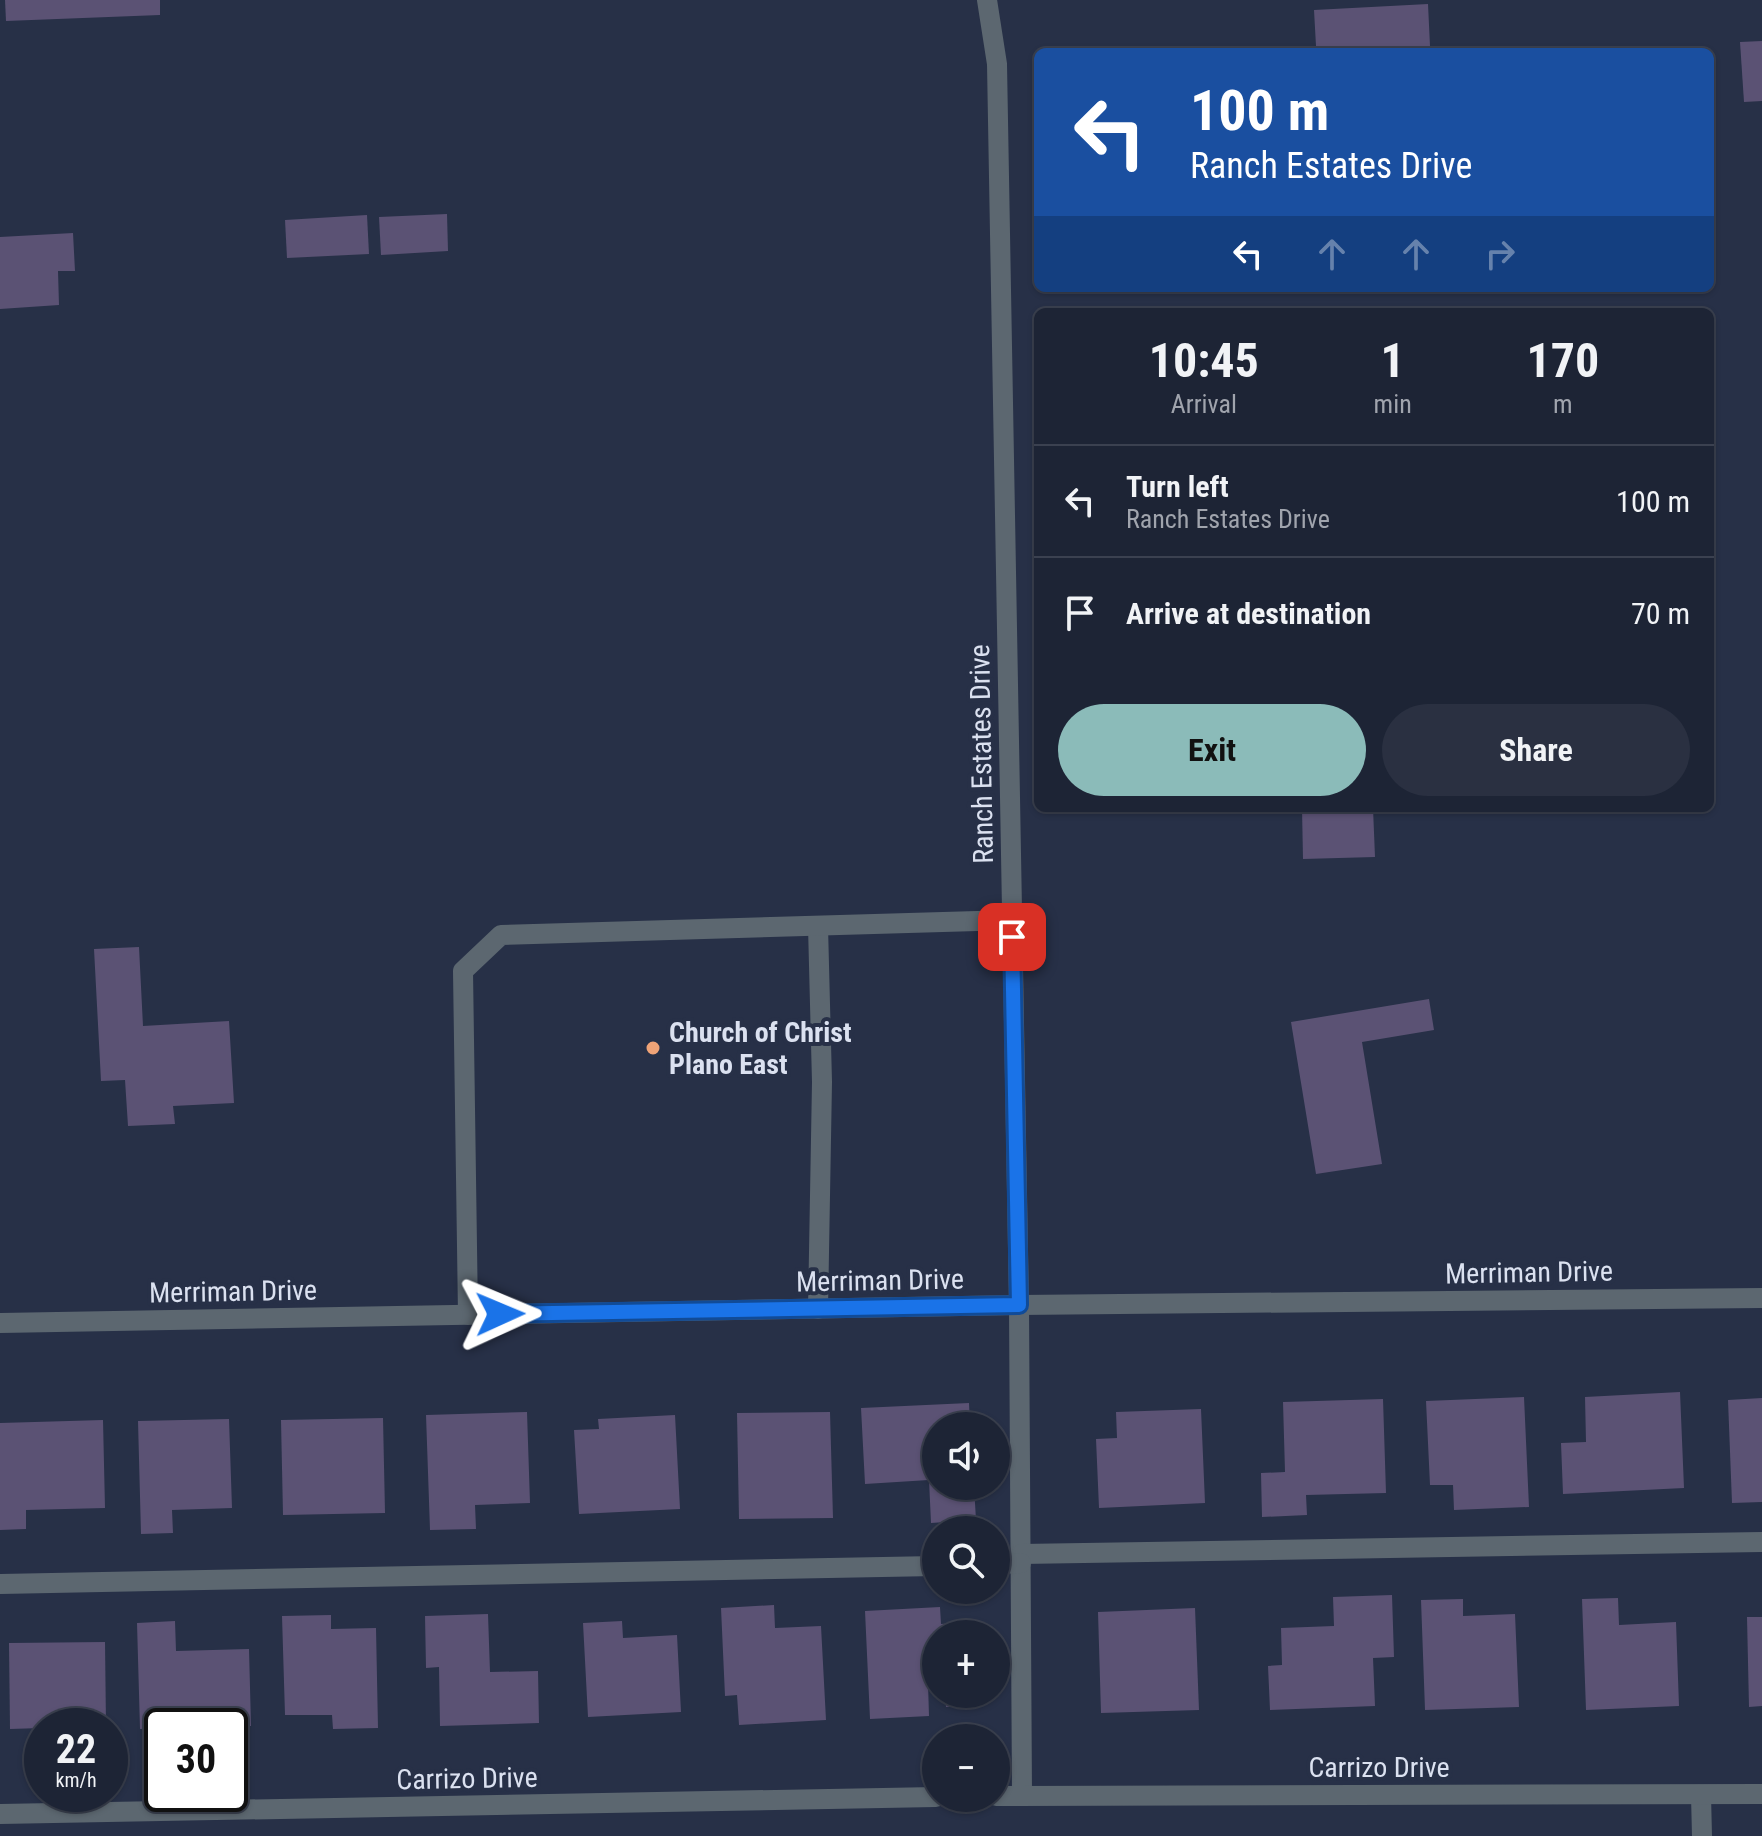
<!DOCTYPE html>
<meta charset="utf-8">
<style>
:root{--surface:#1d2435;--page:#2a3041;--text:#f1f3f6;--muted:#a0a4ad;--line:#3b4150;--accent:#8bbbb9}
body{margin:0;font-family:"Roboto Condensed",sans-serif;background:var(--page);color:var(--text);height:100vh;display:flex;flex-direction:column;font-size:30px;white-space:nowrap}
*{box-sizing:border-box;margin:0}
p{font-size:26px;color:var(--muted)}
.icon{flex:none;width:44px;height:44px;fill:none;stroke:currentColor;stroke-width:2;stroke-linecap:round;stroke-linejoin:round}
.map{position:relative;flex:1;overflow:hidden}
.sheet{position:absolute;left:1034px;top:308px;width:680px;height:504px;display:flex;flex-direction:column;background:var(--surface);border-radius:12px;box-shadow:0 2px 6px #0004,0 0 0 2px var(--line)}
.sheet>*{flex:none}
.hud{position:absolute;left:1034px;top:48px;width:680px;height:244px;border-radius:12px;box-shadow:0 2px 6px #0004,0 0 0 2px var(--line);background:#1a4fa0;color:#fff;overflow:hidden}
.fabs{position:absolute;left:922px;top:1412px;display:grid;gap:16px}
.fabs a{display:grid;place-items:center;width:88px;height:88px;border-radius:50%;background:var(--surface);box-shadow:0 2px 6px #0004,0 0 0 2px var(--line);font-size:40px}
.speed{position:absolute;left:24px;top:1708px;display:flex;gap:16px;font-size:40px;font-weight:700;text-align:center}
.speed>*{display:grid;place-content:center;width:104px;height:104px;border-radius:50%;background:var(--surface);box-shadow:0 2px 6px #0004,0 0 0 2px var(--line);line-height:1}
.speed small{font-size:20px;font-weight:400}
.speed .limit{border:4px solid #111;border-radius:12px;background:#fff;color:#111}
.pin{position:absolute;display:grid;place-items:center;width:68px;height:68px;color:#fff;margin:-34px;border-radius:16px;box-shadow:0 4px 12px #0006}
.me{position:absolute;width:88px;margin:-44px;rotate:89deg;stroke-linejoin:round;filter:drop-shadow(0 0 6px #0008)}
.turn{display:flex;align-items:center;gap:28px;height:168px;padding:0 24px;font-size:36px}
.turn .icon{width:104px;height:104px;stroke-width:2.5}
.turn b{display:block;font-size:56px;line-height:68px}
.lanes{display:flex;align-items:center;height:76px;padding:0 24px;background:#0003;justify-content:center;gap:40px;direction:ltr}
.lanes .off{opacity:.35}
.eta{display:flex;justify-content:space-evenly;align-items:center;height:136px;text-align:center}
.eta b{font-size:48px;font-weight:700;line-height:56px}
.button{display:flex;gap:16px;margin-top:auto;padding:16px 24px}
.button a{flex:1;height:92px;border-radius:48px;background:var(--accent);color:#111;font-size:32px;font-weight:700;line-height:92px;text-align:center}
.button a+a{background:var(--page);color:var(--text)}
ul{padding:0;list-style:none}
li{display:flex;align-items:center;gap:24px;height:112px;padding:0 24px;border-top:2px solid var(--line)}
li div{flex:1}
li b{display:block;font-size:30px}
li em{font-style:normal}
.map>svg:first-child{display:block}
.building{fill:#5b5274}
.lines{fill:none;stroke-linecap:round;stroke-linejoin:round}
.minor{stroke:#5c6770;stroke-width:20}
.route-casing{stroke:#114b97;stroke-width:20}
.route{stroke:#1a73e8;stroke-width:14}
.poi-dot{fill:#efa377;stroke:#273047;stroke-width:3}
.labels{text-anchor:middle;stroke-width:8;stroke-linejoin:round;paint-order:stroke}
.street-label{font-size:28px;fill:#dbe1f0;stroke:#273047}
.poi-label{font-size:28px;font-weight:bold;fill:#dbe1f0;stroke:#273047;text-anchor:start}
</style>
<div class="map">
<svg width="1762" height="1836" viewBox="0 0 1762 1836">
<rect width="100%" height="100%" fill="#273047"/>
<g class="building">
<polygon points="5,0 160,0 160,15 6,21"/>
<polygon points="1428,4 1430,46 1379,48 1379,52 1293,52 1293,48 1316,46 1314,10"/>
<polygon points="1762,41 1762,101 1744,102 1740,42"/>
<polygon points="447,214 448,251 381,255 379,217"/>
<polygon points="367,215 369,254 287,258 285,220"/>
<polygon points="73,233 75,271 58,271 59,305 0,309 0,237"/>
<polygon points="1302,808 1373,808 1375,857 1303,859"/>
<polygon points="139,947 143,1026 229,1021 234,1103 173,1106 175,1124 128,1126 125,1080 101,1081 94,949"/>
<polygon points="1429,999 1434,1030 1362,1042 1382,1164 1316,1174 1291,1022"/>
<polygon points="1680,1392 1684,1488 1563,1494 1561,1443 1586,1442 1585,1397"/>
<polygon points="1524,1397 1529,1507 1454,1510 1453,1485 1430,1485 1426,1401"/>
<polygon points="1762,1398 1762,1502 1732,1503 1728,1400"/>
<polygon points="1383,1399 1386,1493 1306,1495 1307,1515 1262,1517 1261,1473 1285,1472 1283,1402"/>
<polygon points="969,1403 970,1426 936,1426 936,1486 974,1486 976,1520 931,1523 929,1480 865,1484 861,1408"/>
<polygon points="1201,1409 1205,1503 1099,1508 1096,1439 1117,1438 1116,1412"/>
<polygon points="527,1412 530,1503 475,1505 476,1529 430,1530 426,1415"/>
<polygon points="830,1412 833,1518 739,1519 737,1413"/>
<polygon points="675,1415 680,1509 579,1514 574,1430 599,1429 598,1419"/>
<polygon points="383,1418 385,1513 283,1515 281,1420"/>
<polygon points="229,1419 232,1508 172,1510 173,1533 141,1534 138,1421"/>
<polygon points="103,1420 105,1508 26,1510 26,1529 0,1530 0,1423"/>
<polygon points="1392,1595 1394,1657 1373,1658 1375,1706 1270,1710 1268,1666 1282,1665 1281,1628 1334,1626 1333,1597"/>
<polygon points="1618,1598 1619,1625 1676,1622 1679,1706 1586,1710 1582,1599"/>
<polygon points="1463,1599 1463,1616 1515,1614 1519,1707 1425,1710 1421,1600"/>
<polygon points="774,1605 775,1628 821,1626 826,1720 739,1725 737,1695 725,1696 721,1608"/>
<polygon points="940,1607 941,1624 971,1622 971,1634 936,1634 936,1682 928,1683 929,1716 870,1719 865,1611"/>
<polygon points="1195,1608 1199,1710 1101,1713 1098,1612"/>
<polygon points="488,1614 490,1672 538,1671 539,1723 440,1726 439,1667 426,1668 425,1616"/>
<polygon points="331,1615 331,1629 376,1628 378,1728 333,1729 332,1715 285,1715 282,1616"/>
<polygon points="1747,1617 1762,1617 1762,1706 1749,1707"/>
<polygon points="175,1621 176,1651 249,1649 251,1726 140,1729 137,1623"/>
<polygon points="622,1621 623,1638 677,1635 681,1712 588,1717 583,1623"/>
<polygon points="105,1642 106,1726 10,1729 9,1643"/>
<polygon points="945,1694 974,1694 975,1705 946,1707"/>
</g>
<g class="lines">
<g class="minor">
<polyline points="987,0 997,64 1019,1305 1022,1795"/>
<polyline points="818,926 822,1082 818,1309"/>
<polyline points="468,1315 463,971 501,935 1012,920"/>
<polyline points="0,1323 1019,1305 1762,1298"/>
<polyline points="1021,1554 1762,1542"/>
<polyline points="996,1564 1021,1563"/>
<polyline points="0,1584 936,1566"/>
<polyline points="1701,1795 1702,1836"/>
<polyline points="996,1796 1762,1794"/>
<polyline points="0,1814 936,1797"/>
</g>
</g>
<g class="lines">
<defs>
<polyline id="route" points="500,1314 1019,1305 1012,937"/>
</defs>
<use href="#route" class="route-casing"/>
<use href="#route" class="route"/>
</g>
<circle class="poi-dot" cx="653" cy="1048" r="8"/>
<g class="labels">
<g class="street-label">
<text transform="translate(981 754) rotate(-91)" y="10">Ranch Estates Drive</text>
<text transform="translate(1529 1272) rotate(-1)" y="10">Merriman Drive</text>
<text transform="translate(880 1280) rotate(-1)" y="10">Merriman Drive</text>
<text transform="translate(233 1291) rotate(-1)" y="10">Merriman Drive</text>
<text x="1379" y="1777">Carrizo Drive</text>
<text transform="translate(467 1778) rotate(-1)" y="10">Carrizo Drive</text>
</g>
<g class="poi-label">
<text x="669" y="1042">Church of Christ<tspan x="669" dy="32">Plano East</tspan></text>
</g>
</g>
</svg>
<div class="fabs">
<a><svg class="icon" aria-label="sound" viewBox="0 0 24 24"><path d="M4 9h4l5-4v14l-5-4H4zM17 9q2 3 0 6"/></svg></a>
<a><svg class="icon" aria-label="search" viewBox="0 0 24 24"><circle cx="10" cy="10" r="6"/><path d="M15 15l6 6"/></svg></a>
<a>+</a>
<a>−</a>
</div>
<div class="speed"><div>22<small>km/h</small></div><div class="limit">30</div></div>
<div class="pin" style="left:1012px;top:937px;background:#d93025"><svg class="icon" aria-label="arrive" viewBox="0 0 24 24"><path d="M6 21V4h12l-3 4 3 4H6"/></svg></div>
<svg class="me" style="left:500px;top:1314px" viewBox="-20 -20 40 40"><path d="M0-17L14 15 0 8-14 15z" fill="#1a73e8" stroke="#fff" stroke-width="4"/></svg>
<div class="hud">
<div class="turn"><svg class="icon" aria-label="left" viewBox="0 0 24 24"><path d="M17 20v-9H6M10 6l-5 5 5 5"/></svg><div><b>100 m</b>Ranch Estates Drive</div></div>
<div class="lanes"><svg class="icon" aria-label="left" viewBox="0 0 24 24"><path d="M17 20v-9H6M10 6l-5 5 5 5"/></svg><svg class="icon off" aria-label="ahead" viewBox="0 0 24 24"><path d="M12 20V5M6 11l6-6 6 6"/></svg><svg class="icon off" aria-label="ahead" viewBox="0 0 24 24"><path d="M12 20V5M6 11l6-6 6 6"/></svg><svg class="icon off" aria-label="right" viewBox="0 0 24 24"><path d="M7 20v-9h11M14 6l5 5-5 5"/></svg></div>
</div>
<section class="sheet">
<div class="eta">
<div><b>10:45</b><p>Arrival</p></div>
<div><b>1</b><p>min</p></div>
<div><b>170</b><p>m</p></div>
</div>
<ul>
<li><svg class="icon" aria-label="left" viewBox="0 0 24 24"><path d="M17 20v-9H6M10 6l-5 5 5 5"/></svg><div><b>Turn left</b><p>Ranch Estates Drive</p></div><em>100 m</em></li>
<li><svg class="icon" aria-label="arrive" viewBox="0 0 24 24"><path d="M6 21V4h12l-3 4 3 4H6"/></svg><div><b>Arrive at destination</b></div><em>70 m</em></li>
</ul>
<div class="button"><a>Exit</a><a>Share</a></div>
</section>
</div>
